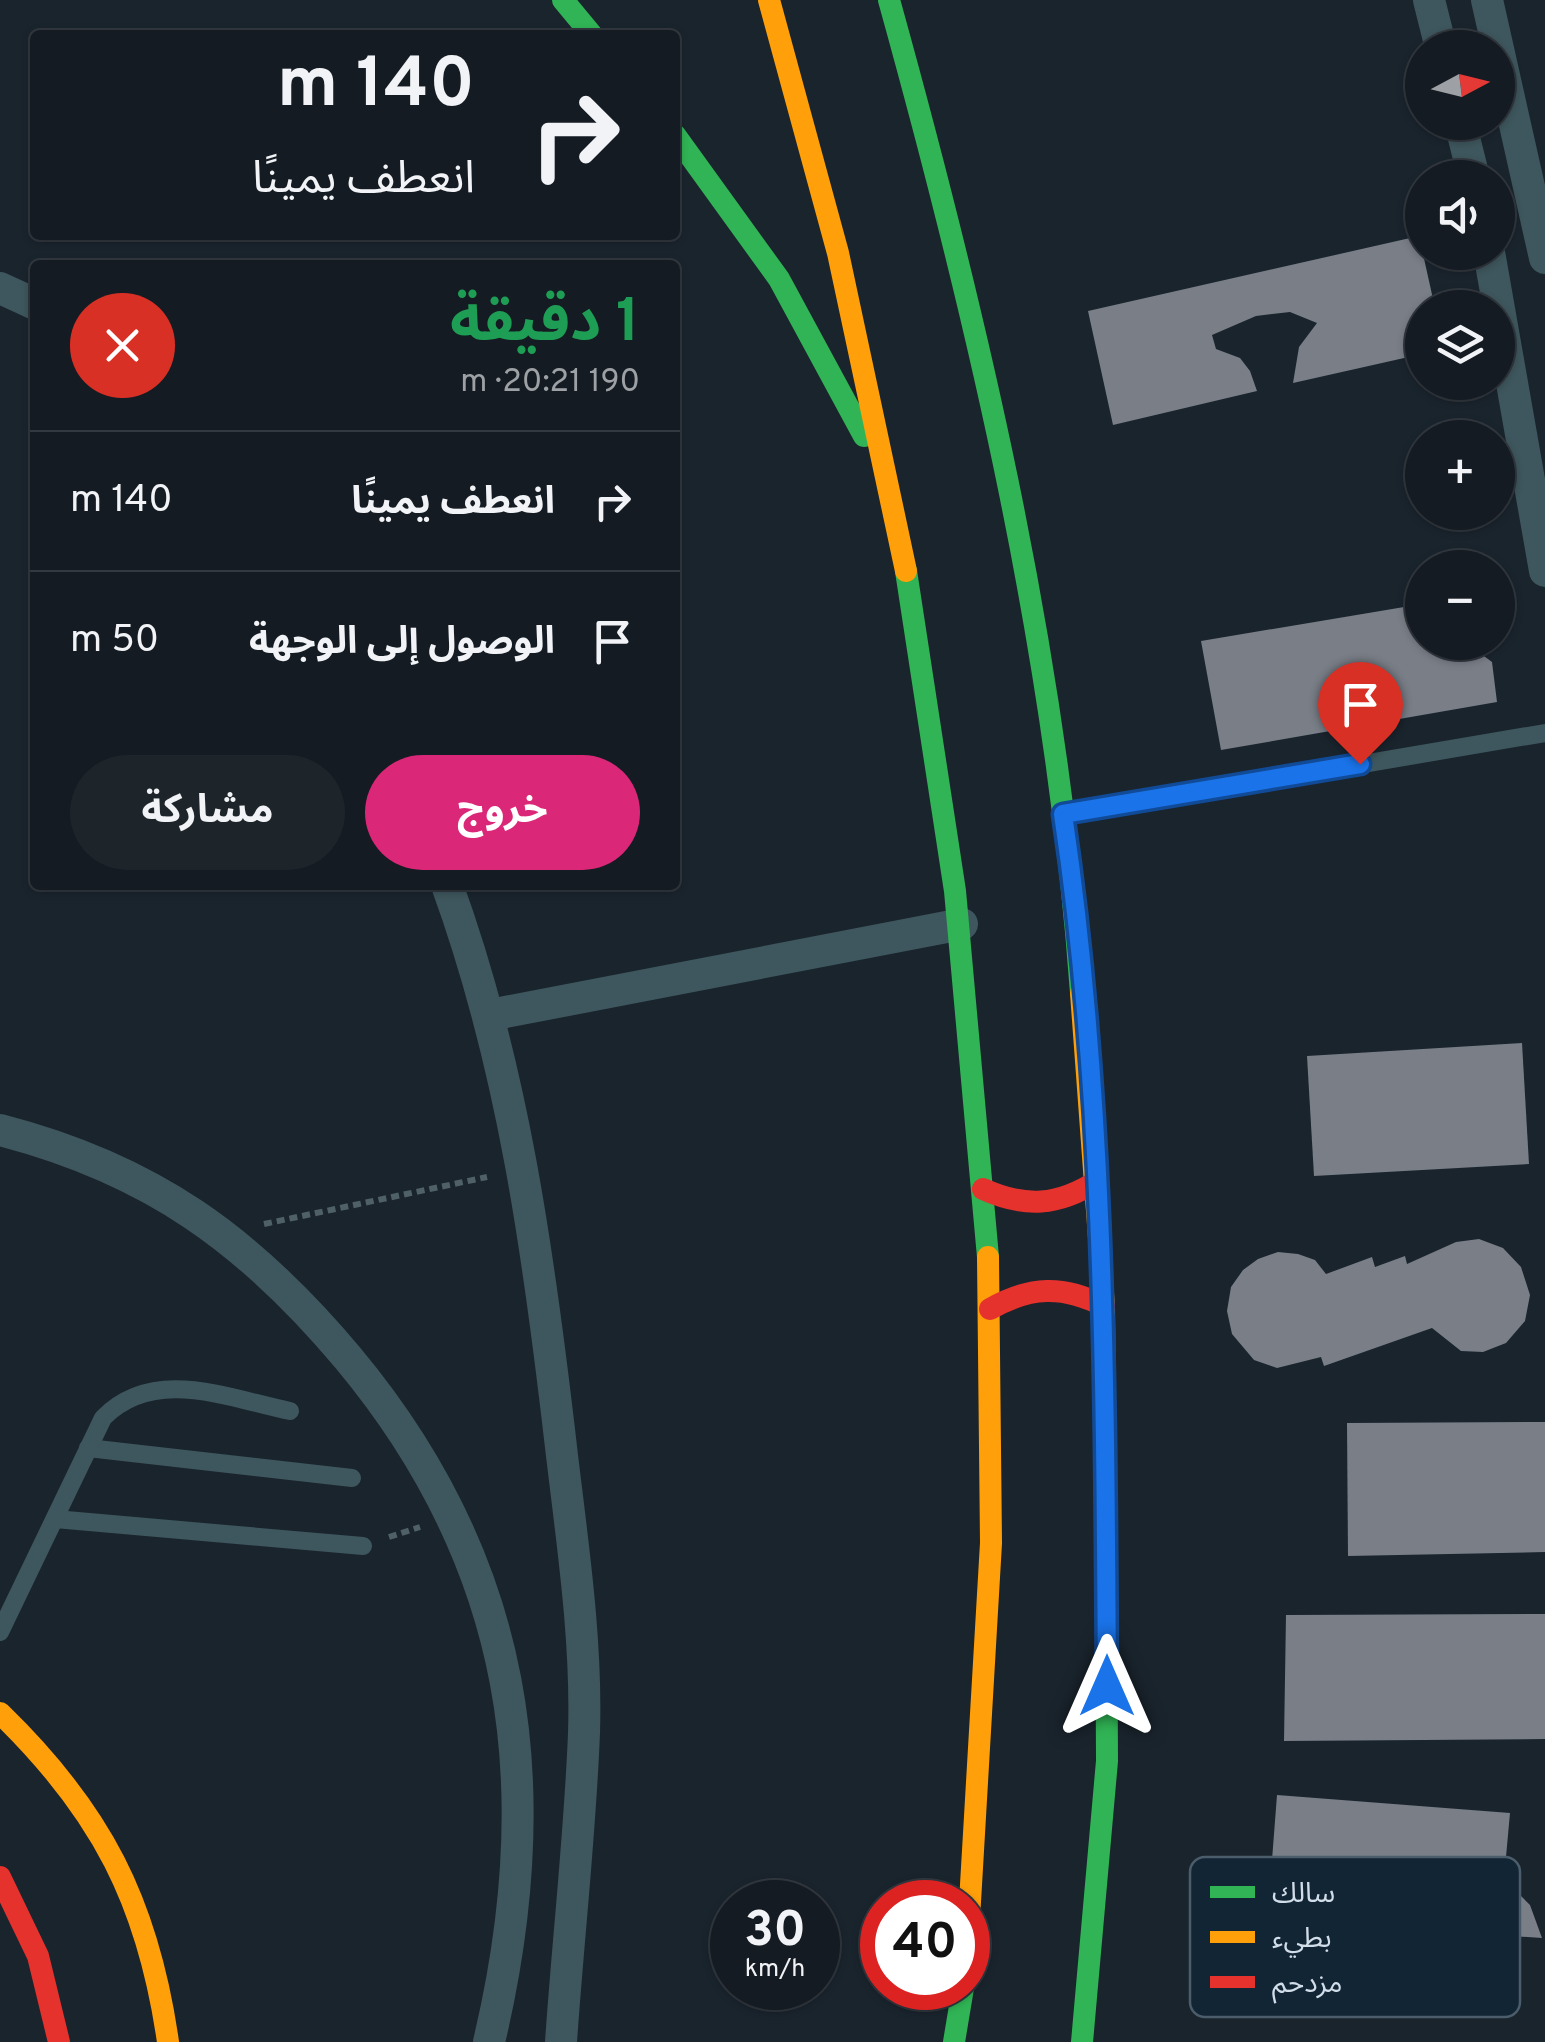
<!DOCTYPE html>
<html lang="ar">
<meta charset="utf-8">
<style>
:root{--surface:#141b22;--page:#1d242a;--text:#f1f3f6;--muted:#9da1a5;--line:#333940;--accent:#db2777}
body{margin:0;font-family:Overpass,"Noto Sans Arabic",sans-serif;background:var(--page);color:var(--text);direction:rtl;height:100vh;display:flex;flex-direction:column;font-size:38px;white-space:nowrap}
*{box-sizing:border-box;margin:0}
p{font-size:32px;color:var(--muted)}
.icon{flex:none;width:55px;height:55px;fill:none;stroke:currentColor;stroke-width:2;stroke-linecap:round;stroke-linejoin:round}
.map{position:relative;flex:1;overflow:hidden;direction:ltr}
.details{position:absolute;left:30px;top:260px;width:650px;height:630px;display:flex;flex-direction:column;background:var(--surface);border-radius:10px;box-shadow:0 2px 8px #0004,0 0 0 2px var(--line);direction:rtl}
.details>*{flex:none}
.guide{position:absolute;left:30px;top:30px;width:650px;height:210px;border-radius:10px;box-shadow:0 2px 8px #0004,0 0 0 2px var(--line);direction:rtl;background:#141b22;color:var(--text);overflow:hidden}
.needle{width:65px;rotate:83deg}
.buttons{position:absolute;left:1405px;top:30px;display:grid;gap:20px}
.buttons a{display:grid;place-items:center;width:110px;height:110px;border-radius:50%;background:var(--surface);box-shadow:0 2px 8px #0004,0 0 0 2px var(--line);font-size:50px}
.speed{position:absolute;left:710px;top:1880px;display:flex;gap:20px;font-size:50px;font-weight:700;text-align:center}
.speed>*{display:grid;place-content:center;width:130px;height:130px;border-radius:50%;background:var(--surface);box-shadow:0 2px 8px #0004,0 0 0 2px var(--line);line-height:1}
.speed small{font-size:25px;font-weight:400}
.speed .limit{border:15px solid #d22;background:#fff;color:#111}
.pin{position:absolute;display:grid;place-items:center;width:85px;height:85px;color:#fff;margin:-102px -42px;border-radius:50% 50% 50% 0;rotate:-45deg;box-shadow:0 0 10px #0007}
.pin .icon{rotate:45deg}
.me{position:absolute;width:110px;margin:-55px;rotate:0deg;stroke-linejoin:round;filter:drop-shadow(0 0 8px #0008)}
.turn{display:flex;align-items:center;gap:35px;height:210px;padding:0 40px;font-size:45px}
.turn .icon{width:130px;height:130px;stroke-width:2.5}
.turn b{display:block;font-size:70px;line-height:85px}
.round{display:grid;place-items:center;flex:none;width:105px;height:105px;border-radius:52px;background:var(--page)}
.headline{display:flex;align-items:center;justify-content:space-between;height:170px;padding:0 40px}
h1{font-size:60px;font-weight:700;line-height:75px;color:#1e9e55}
.cta{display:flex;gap:20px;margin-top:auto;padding:20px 40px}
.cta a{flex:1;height:115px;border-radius:60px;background:var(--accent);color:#fff;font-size:40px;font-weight:700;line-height:115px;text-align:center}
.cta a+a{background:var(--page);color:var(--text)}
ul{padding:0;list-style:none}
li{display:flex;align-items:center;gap:30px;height:140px;padding:0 40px;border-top:2px solid var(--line)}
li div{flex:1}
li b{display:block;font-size:38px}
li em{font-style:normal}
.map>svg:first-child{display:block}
.building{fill:#797e87}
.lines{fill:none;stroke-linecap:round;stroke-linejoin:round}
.path{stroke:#506067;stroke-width:6;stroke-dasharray:8 5;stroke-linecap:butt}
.lane{stroke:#3e565d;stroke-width:18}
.street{stroke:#3e565d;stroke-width:32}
.fast{stroke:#30b455;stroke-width:22}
.slow{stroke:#ff9f0a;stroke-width:22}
.jam{stroke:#e5322d;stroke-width:22}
.route-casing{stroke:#114b97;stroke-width:25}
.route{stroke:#1a73e8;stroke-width:18}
.key{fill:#122535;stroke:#4b5c6b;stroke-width:2.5}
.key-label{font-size:28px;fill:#d1dde8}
</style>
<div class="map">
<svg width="1545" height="2042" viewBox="0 0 1545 2042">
<rect width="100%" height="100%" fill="#1a242d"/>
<g class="building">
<polygon points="1419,236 1435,308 1422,308 1422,354 1293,383 1299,347 1317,323 1290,312 1256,316 1212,335 1216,349 1240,358 1250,371 1257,391 1113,425 1088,311"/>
<polygon points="1422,604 1422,642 1465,642 1492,662 1497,702 1221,750 1201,641"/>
<polygon points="1522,1043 1529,1164 1314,1176 1307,1056"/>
<polygon points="1479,1239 1503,1248 1521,1267 1530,1295 1525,1321 1506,1343 1483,1352 1461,1351 1432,1328 1324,1366 1321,1357 1277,1368 1254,1360 1232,1334 1227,1311 1231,1287 1243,1270 1258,1259 1278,1252 1298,1254 1315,1260 1326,1274 1372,1257 1375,1267 1405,1256 1407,1264 1456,1242"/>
<polygon points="1545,1422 1545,1552 1348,1556 1347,1423"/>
<polygon points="1545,1614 1545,1739 1284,1741 1286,1615"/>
<polygon points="1277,1795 1510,1813 1504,1879 1530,1905 1542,1938 1219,1917 1239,1880 1252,1867 1272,1860"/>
</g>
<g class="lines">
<g class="path">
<polyline points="264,1224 487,1177"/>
<polyline points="389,1537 420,1527"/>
</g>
<g class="lane">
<polyline points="1063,815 1545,733"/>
<polyline points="88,1448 352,1478"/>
<polyline points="55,1519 363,1546"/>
<path d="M0 1632 103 1418C154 1366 227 1398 290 1411"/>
</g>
<g class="street">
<polyline points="1429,0 1441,48"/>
<polyline points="1487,0 1545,258"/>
<polyline points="1460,122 1474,178"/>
<polyline points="1489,252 1545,571"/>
<polyline points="0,288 35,304"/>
<path d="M447 885C513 1066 539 1256 561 1447 572 1541 587 1638 584 1733 580 1836 568 1939 561 2042"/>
<polyline points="490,1015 962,924"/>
<path d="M0 1130C151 1169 249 1240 348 1358 519 1563 550 1785 489 2042"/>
</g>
<g class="fast">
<polyline points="563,0 592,35"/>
<path d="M889 0C979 324 1057 657 1081 993"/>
<polyline points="675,135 779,279 864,436"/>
<polyline points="906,571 955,891 988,1257"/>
<polyline points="954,2042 963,1988"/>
<polyline points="1082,2042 1107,1761 1106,1557"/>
</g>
<g class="slow">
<polyline points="769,0 838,253 906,571"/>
<polyline points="1081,993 1104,1306 1106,1557"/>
<path d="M0 1713C101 1811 148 1902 168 2042"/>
<polyline points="968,1936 991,1543 988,1257"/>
</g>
<g class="jam">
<path d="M983 1189C1025 1208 1058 1206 1097 1181"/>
<path d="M990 1309C1030 1286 1063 1285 1104 1306"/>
<polyline points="0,1877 38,1956 59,2042"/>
</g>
</g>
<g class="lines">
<defs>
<path id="route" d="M1107 1686C1105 1395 1106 1103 1063 814L1360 764"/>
</defs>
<use href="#route" class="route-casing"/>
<use href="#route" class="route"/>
</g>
<rect x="1190" y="1857" width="330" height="160" rx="15" class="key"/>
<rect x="1210" y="1886" width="45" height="12" fill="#30b455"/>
<rect x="1210" y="1931" width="45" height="12" fill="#ff9f0a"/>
<rect x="1210" y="1976" width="45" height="12" fill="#e5322d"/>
<g class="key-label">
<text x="1272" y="1902">سالك</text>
<text x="1272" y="1947">بطيء</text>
<text x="1272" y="1992">مزدحم</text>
</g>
</svg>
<div class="buttons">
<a><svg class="needle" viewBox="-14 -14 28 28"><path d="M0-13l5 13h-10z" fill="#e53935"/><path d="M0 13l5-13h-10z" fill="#9da1a5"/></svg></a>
<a><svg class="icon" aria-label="sound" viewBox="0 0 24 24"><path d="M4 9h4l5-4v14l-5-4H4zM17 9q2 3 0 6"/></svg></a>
<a><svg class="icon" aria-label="layers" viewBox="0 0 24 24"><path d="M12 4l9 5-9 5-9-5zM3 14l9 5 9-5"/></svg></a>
<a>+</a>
<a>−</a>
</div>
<div class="speed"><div>30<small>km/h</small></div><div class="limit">40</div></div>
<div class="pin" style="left:1360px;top:764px;background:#d93025"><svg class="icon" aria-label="arrive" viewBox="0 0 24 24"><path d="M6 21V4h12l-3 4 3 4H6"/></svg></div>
<svg class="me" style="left:1107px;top:1686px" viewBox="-20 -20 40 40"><path d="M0-17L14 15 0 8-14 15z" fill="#1a73e8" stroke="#fff" stroke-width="4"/></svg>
<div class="guide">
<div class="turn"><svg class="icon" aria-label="right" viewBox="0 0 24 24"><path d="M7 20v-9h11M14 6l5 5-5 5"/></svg><div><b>140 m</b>انعطف يمينًا</div></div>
</div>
<section class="details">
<div class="headline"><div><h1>1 دقيقة</h1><p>190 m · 20:21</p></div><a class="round" style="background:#d93025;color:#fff"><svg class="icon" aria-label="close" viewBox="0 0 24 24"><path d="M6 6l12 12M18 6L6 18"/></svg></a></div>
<ul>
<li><svg class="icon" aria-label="right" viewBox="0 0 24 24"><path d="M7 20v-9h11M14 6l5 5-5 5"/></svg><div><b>انعطف يمينًا</b></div><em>140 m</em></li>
<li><svg class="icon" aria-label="arrive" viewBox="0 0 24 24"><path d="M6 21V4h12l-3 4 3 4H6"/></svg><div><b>الوصول إلى الوجهة</b></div><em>50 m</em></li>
</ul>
<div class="cta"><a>خروج</a><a>مشاركة</a></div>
</section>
</div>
